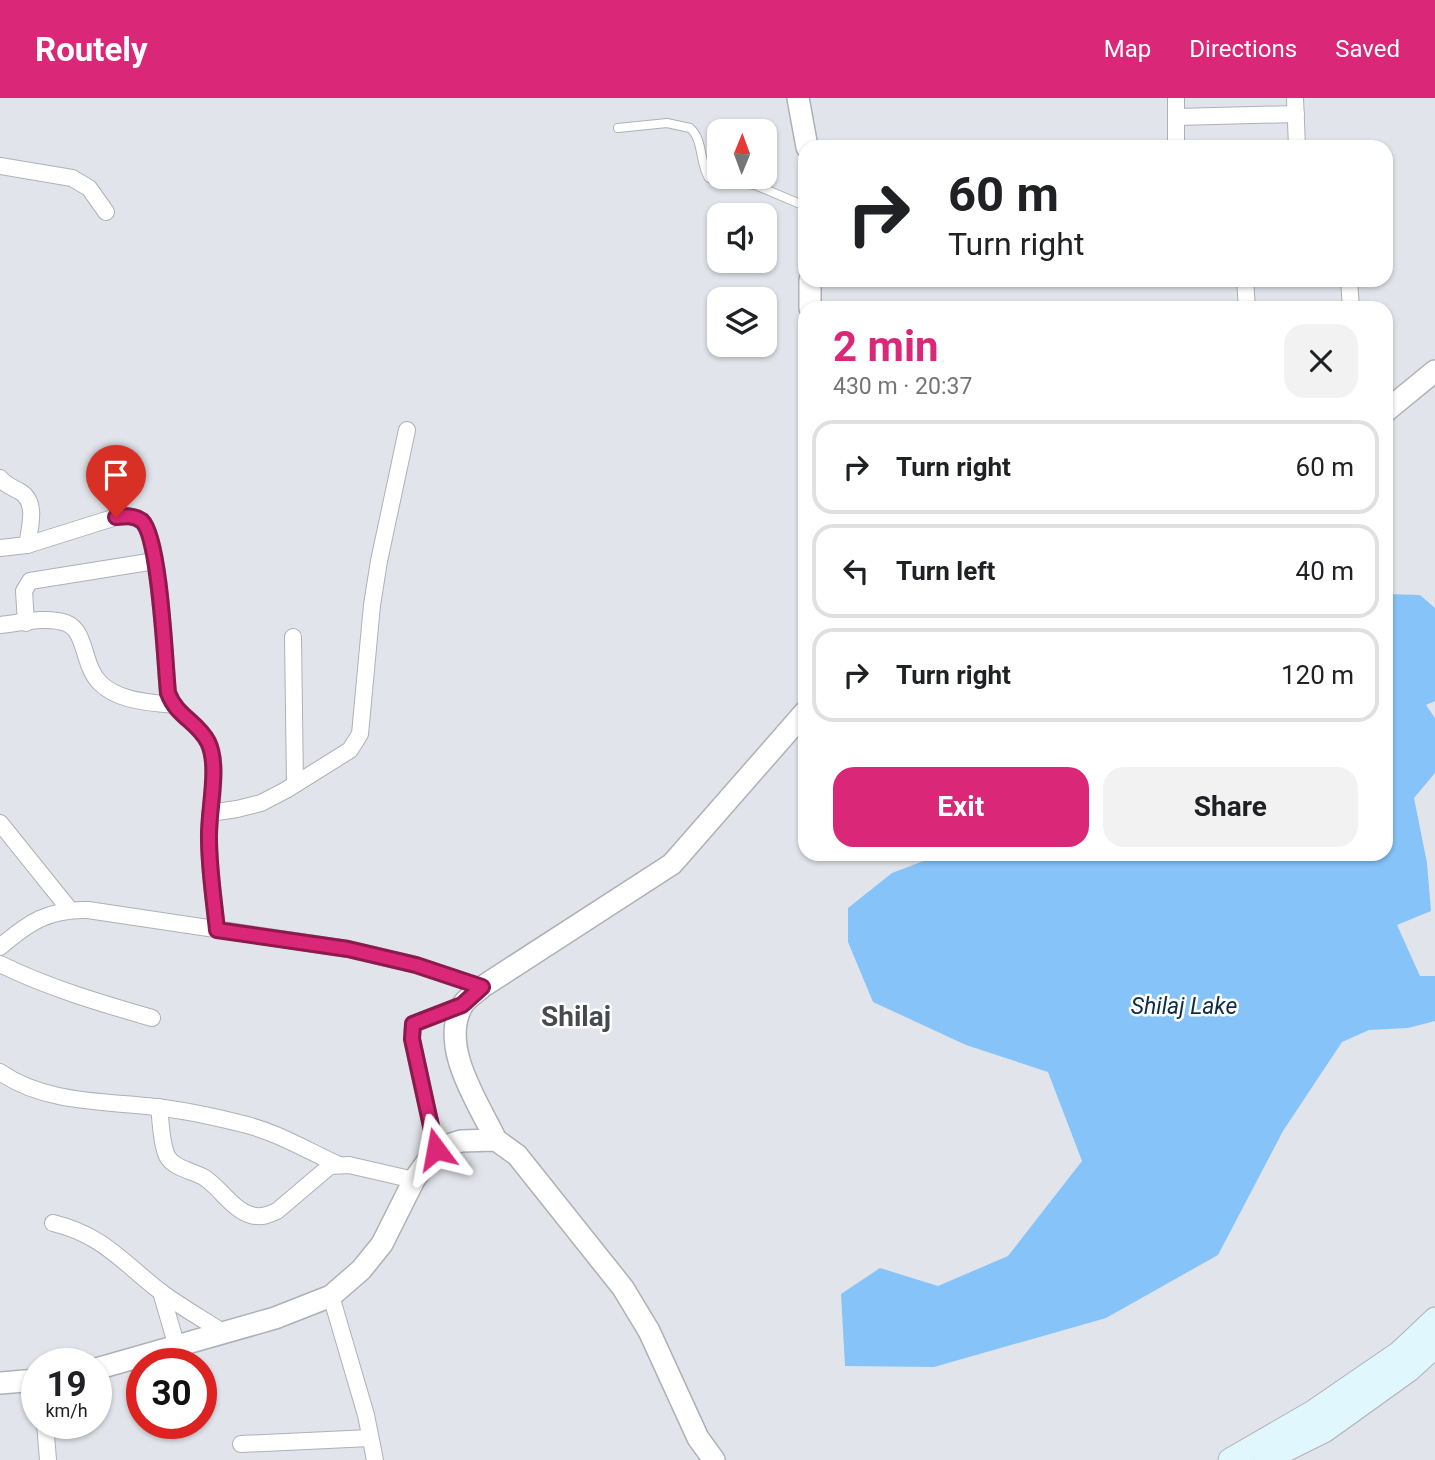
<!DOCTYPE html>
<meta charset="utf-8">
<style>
:root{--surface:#fff;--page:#f2f2f2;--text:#202124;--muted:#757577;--line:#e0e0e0;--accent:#db2777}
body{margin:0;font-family:Roboto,sans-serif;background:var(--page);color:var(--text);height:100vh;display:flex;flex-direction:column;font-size:26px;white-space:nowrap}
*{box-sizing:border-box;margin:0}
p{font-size:23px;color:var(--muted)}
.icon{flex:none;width:38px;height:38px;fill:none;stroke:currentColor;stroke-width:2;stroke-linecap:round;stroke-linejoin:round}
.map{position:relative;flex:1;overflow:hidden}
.side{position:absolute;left:798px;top:203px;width:595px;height:560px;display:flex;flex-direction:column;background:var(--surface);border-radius:21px;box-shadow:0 2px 5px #0004}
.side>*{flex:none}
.banner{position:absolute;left:798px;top:42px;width:595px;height:147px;border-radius:21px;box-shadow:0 2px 5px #0004;background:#fff;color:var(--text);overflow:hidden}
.needle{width:46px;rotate:1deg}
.fabs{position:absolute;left:707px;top:21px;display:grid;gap:14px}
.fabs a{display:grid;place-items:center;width:70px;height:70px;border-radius:14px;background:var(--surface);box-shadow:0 2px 5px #0004;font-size:35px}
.speed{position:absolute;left:21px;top:1250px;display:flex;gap:14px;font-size:35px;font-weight:700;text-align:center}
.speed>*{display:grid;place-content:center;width:91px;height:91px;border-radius:50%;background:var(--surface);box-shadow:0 2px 5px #0004;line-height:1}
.speed small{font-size:18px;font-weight:400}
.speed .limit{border:10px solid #d22;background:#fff;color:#111}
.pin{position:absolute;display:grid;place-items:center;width:60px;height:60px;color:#fff;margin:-72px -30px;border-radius:50% 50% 50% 0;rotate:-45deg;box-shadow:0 0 7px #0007}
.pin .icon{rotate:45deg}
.me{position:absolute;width:77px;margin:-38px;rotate:347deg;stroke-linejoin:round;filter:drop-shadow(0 0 5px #0008)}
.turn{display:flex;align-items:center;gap:24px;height:147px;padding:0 35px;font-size:32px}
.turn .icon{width:91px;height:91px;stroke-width:2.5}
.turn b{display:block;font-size:49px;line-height:60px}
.round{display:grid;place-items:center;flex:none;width:74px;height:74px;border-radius:21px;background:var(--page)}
.head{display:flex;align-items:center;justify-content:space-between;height:119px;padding:0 35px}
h1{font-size:42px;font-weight:700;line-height:52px;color:var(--accent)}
.primary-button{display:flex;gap:14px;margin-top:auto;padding:14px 35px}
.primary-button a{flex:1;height:80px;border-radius:21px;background:var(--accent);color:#fff;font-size:28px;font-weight:700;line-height:80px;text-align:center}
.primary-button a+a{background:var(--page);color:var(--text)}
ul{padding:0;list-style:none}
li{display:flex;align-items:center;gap:21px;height:94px;margin:0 14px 10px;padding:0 21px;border:4px solid var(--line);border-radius:21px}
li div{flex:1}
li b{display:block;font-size:26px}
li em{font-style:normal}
header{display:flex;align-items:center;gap:42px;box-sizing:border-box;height:98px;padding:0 35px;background:var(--accent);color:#fff}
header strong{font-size:33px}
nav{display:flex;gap:38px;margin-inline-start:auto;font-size:24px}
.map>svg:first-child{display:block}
.water{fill:#86c3f9}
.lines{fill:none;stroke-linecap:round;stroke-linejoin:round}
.service-casing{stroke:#adb1b7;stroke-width:10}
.minor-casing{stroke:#adb1b7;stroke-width:18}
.tertiary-casing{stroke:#adb1b7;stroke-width:24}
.secondary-casing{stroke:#adb1b7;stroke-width:25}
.service{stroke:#fff;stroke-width:8}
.minor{stroke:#fff;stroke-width:16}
.tertiary{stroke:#fff;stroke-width:21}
.secondary{stroke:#e1f7fe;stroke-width:23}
.route-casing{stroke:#8e194d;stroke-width:18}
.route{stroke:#db2777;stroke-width:12}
.labels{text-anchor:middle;stroke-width:5;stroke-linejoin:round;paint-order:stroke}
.water-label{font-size:23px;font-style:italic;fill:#0c2d48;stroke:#fff}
.district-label{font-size:28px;font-weight:bold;fill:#474a4f;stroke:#fff}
</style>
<header>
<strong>Routely</strong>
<nav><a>Map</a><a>Directions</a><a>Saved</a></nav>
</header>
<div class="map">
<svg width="1435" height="1362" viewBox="0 0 1435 1362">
<rect width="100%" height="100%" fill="#e1e5eb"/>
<polygon class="water" points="1386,496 1420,497 1435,510 1435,603 1426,607 1435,620 1435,675 1414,700 1427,765 1431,813 1397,827 1420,878 1435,878 1435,923 1408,930 1369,932 1342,944 1283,1033 1218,1157 1106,1220 934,1269 845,1268 841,1196 880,1170 938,1188 1008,1158 1082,1063 1048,974 966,947 873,904 848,844 848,810 892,775 942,756 1386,756"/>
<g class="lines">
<defs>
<path id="service" d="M618 30 667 25 690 30C704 42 699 65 709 80L755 87 805 108"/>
<g id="minor">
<polyline points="1176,0 1176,49"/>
<polyline points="1295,0 1297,49"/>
<polyline points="1176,19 1296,16"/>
<polyline points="0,68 72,80 89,90 106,114"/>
<polyline points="1245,182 1247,210"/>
<polyline points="1349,182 1351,210"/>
<path d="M0 380C5 387 12 389 19 393 38 403 30 429 27 447"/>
<path d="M0 450 27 447 116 419C125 418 134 417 142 423 160 440 165 565 168 595 177 619 197 623 208 644 220 668 209 713 209 740 209 771 214 802 217 832"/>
<polyline points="26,525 24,493 30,483 155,463"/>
<path d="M0 527C20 525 47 518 66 525 87 533 82 567 100 585 118 603 148 604 172 607"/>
<polyline points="293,539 295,686"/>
<polyline points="210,715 237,711 261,705 286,692 350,652 360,636 372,507 379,463 407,332"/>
<polyline points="0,725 70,812"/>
<path d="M0 849C29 824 49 811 88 812L348 851 416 867 482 889"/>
<path d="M0 866C49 890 100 905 152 920"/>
<path d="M0 974C44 1005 103 1003 155 1009 183 1012 211 1018 239 1025 275 1033 304 1051 337 1066"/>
<path d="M159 1009C161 1024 161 1045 167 1058 174 1071 194 1073 205 1080 220 1090 233 1112 251 1117 261 1120 268 1117 277 1113L330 1068 349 1067 414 1082"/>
<polyline points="436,1051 412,941 413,926 462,907"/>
<path d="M53 1125C103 1137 122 1164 161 1194 181 1209 203 1221 224 1235"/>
<polyline points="161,1194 177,1249"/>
<polyline points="331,1198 366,1317 375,1362"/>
<polyline points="45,1325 48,1362"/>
<polyline points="241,1346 370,1340"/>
</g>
<g id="tertiary">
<polyline points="798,0 807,49"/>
<polyline points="810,182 810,210"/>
<polyline points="1386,313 1435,273"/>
<path d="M496 1042C479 1006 439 949 462 908 465 901 476 895 482 889L672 766 805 614"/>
<polyline points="96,1271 275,1220 331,1198 361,1172 382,1146 414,1082 436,1051 461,1043 496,1042 517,1057 623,1190 649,1233 698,1340 714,1362"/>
<polyline points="0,1285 37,1282"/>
</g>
<g id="secondary">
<polyline points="1230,1362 1313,1314 1399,1255 1435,1221"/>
<polyline points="1265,1362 1324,1333 1409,1272 1435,1248"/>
</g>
</defs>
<use href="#service" class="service-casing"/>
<use href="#minor" class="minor-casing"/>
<use href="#tertiary" class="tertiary-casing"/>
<use href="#secondary" class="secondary-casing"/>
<use href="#service" class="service"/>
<use href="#minor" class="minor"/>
<use href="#tertiary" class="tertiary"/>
<use href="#secondary" class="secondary"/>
</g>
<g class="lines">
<defs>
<path id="route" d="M116 419C125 418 134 417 142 423 160 440 165 565 168 595 177 619 197 623 208 644 220 668 208 713 209 740 209 771 214 802 217 832L348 851 416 867 482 889 462 907 413 926 412 941 436 1051"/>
</defs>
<use href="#route" class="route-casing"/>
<use href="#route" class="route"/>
</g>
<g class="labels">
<g class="water-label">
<text x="1184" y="916">Shilaj Lake</text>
</g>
<g class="district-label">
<text x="576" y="928">Shilaj</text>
</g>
</g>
</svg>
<div class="fabs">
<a><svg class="needle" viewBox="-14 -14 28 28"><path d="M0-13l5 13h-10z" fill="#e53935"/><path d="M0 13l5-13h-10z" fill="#757577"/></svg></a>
<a><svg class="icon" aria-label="sound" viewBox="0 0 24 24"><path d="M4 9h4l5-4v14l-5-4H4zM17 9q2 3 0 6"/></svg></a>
<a><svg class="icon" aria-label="layers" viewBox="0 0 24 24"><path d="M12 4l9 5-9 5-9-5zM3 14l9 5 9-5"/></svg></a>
</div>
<div class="speed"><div>19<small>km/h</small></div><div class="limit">30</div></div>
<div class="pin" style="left:116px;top:419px;background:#d93025"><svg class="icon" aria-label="arrive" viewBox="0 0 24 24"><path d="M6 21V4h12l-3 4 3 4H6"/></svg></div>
<svg class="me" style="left:436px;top:1051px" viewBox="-20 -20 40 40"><path d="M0-17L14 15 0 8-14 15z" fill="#db2777" stroke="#fff" stroke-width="4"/></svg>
<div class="banner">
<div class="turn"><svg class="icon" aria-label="right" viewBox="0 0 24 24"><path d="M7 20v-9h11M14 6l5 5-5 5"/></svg><div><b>60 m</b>Turn right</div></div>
</div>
<section class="side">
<div class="head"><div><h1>2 min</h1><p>430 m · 20:37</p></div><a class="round"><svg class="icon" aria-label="close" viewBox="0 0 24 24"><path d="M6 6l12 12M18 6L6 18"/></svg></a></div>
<ul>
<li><svg class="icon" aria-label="right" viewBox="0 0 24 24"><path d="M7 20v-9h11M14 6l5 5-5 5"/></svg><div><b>Turn right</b></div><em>60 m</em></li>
<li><svg class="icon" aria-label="left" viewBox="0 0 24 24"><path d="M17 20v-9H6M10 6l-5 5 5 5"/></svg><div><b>Turn left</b></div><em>40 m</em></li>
<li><svg class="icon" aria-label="right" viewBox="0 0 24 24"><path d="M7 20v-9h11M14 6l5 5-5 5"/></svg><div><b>Turn right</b></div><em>120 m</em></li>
</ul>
<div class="primary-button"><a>Exit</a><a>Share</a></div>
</section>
</div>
